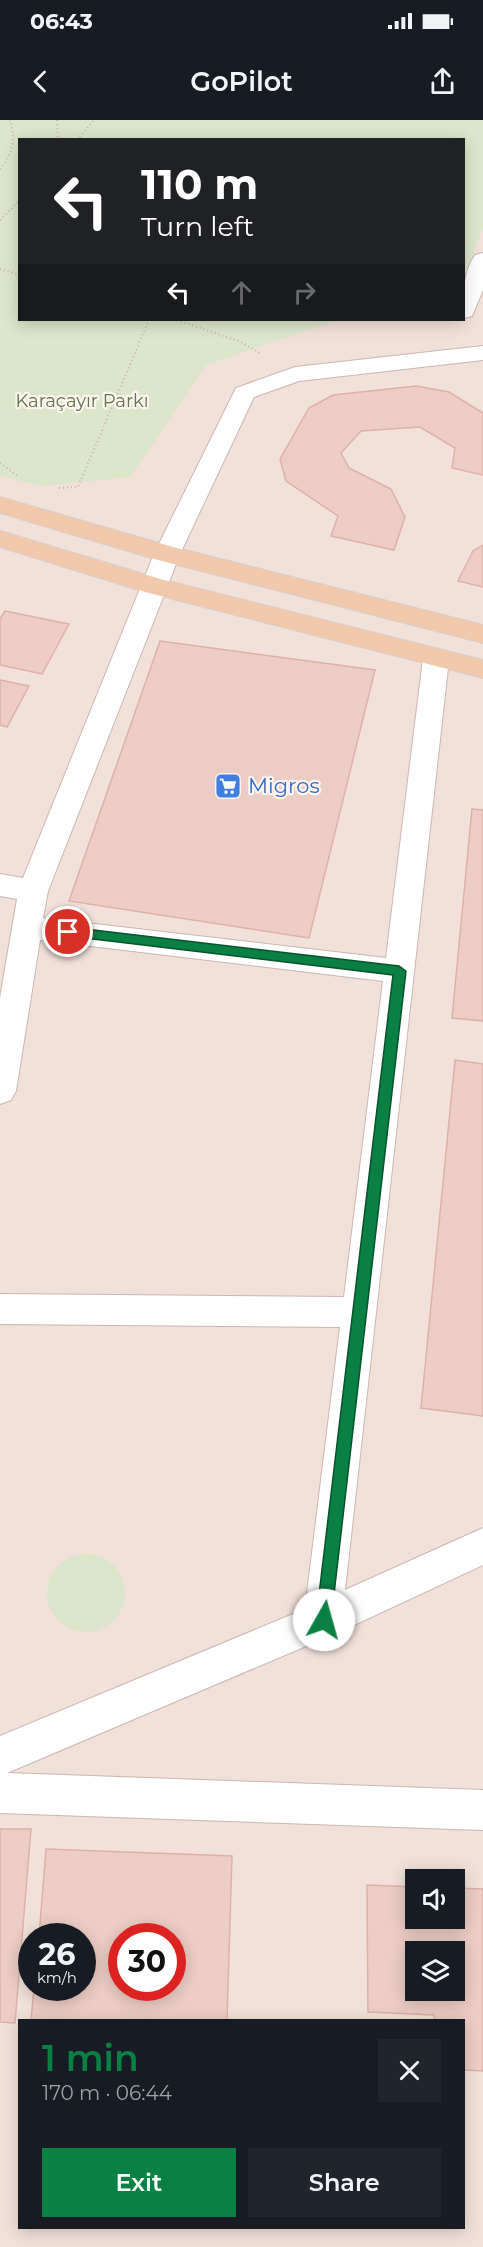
<!DOCTYPE html>
<meta charset="utf-8">
<style>
:root{--surface:#171b24;--page:#20242c;--text:#f1f3f6;--muted:#9ea1a6;--accent:#0b8043}
body{margin:0;font-family:Montserrat,sans-serif;background:var(--page);color:var(--text);height:100vh;display:flex;flex-direction:column;font-size:22px;white-space:nowrap}
*{box-sizing:border-box;margin:0}
p{font-size:20px;color:var(--muted)}
.icon{flex:none;width:33px;height:33px;fill:none;stroke:currentColor;stroke-width:2;stroke-linecap:round;stroke-linejoin:round}
.map{position:relative;flex:1;overflow:hidden}
.sheet{position:absolute;left:18px;top:1899px;width:447px;height:210px;display:flex;flex-direction:column;background:var(--surface);border-radius:0px;box-shadow:0 3px 15px #0003}
.sheet>*{flex:none}
.top-card{position:absolute;left:18px;top:18px;width:447px;height:183px;border-radius:0px;box-shadow:0 3px 15px #0003;background:#202124;color:#fff;overflow:hidden}
.controls{position:absolute;left:405px;top:1749px;display:grid;gap:12px}
.controls a{display:grid;place-items:center;width:60px;height:60px;border-radius:0px;background:var(--surface);box-shadow:0 3px 15px #0003;font-size:30px}
.speed{position:absolute;left:18px;top:1803px;display:flex;gap:12px;font-size:30px;font-weight:700;text-align:center}
.speed>*{display:grid;place-content:center;width:78px;height:78px;border-radius:50%;background:var(--surface);box-shadow:0 3px 15px #0003;line-height:1}
.speed small{font-size:15px;font-weight:400}
.speed .limit{border:9px solid #d22;background:#fff;color:#111}
.pin{position:absolute;display:grid;place-items:center;width:51px;height:51px;color:#fff;margin:-26px;border:3px solid #fff;border-radius:50%;box-shadow:0 2px 6px #0007}
.me{position:absolute;width:66px;margin:-33px;rotate:7deg;stroke-linejoin:round;filter:drop-shadow(0 0 4px #0008)}
.turn{display:flex;align-items:center;gap:21px;height:126px;padding:0 24px;font-size:27px}
.turn .icon{width:78px;height:78px;stroke-width:2.5}
.turn b{display:block;font-size:42px;line-height:51px}
.lanes{display:flex;align-items:center;height:57px;padding:0 24px;background:#0003;justify-content:center;gap:30px;direction:ltr}
.lanes .off{opacity:.35}
.round{display:grid;place-items:center;flex:none;width:63px;height:63px;border-radius:0px;background:var(--page)}
.head{display:flex;align-items:center;justify-content:space-between;height:102px;padding:0 24px}
h1{font-size:36px;font-weight:600;line-height:45px;color:var(--accent)}
.cta{display:flex;gap:12px;margin-top:auto;padding:12px 24px}
.cta a{flex:1;height:69px;border-radius:0px;background:var(--accent);color:#fff;font-size:24px;font-weight:600;line-height:69px;text-align:center}
.cta a+a{background:var(--page);color:var(--text)}
.status{display:flex;justify-content:space-between;align-items:center;height:42px;padding:0 30px;background:var(--surface);direction:ltr}
.status svg{height:16px;fill:currentColor}
header{display:flex;justify-content:space-between;align-items:center;height:78px;padding:0 24px;background:var(--surface);font-size:27px;font-weight:600}
.map>svg:first-child{display:block}
.residential{fill:#f1e1d9;fill-rule:evenodd}
.green{fill:#dbe6ca}
.building{fill:#eccdc5;stroke:#ddb1a7;stroke-width:1.5;fill-rule:evenodd}
.lines{fill:none;stroke-linecap:round;stroke-linejoin:round}
.minor-casing{stroke:#cbb7b1;stroke-width:2}
.major-casing{stroke:#d8cfce;stroke-width:2}
.path{stroke:#d1b0a8;stroke-width:2;stroke-dasharray:1 3;stroke-linecap:butt}
.minor{fill:#fff;fill-rule:evenodd}
.major{fill:#f0c8ab;fill-rule:evenodd}
.route{fill:#0b8043;stroke:#07532c;stroke-width:1.5}
.labels{text-anchor:middle;stroke-width:4.5;stroke-linejoin:round;paint-order:stroke}
.far-park-label{font-size:18px;fill:#60764a;stroke:#fdf5f0}
.shop-label{font-size:21px;fill:#366cbe;stroke:#fdf5f0;text-anchor:start}
</style>
<div class="status"><b>06:43</b><svg viewBox="0 0 49 12"><path d="M0 12V9h3v3zM5 12V6h3v6zM10 12V3h3v9zM15 12V0h3v12zM26 1h20v11H26zM47 4h2v5h-2z"/></svg></div>
<header><svg class="icon" aria-label="back" viewBox="0 0 24 24"><path d="M15 5l-7 7 7 7"/></svg>GoPilot<svg class="icon" aria-label="share" viewBox="0 0 24 24"><path d="M12 15V3M7 8l5-5 5 5M5 13v7h14v-7"/></svg></header>
<div class="map">
<svg width="483" height="2127" viewBox="0 0 483 2127">
<rect width="100%" height="100%" fill="#faf1ea"/>
<path class="residential" d="M0 0H483V2127H0ZM20 20H464V200H20ZM416 1760H454V1798H416ZM32 1816H82V1868H32ZM122 1816H172V1868H122ZM416 1832H454V1870H416ZM20 1900H464V2108H20Z"/>
<g class="green">
<polygon points="0,0 483,0 483,108 464,155 464,20 20,20 20,200 338,200 206,245 130,357 41,366 0,356"/>
<circle cx="86" cy="1473" r="39"/>
</g>
<g class="building">
<polygon points="416,266 449,272 483,293 483,355 452,348 455,328 420,307 361,311 341,333 349,348 391,369 405,397 394,430 331,416 338,396 286,361 280,339 309,288 333,275"/>
<polygon points="483,425 483,467 458,461 473,431"/>
<polygon points="5,491 69,504 42,554 0,545 0,499"/>
<polygon points="160,521 375,550 309,818 69,781"/>
<polygon points="0,560 29,566 7,607 0,605"/>
<polygon points="472,689 483,690 483,901 452,898"/>
<polygon points="455,940 483,944 483,1296 421,1288"/>
<polygon points="0,1709 31,1709 15,1903 0,1902"/>
<path d="M46 1729 232 1736 227 1900H31L34 1868H82V1816H39ZM122 1816H172V1868H122Z"/>
<path d="M367 1765 416 1767V1798H454V1768L483 1769V1951L464 1950V1900H435L434 1895 368 1892ZM416 1832H454V1870H416Z"/>
</g>
<g class="lines">
<defs>
<g id="minor">
<path d="M483 133V170L472 196 464 198C464 175 462 154 475 135Z"/>
<polygon points="483,226 483,240 299,261 254,277 180,434 48,771 43,798 386,838 423,539 427,533 436,530 445,533 449,539 345,1470 483,1408 483,1445 337,1513 7,1653 483,1670 483,1710 0,1693 0,1616 305,1489 340,1207 0,1204 0,1174 344,1177 383,861 40,820 16,971 11,980 0,984 0,878 17,779 0,776 0,754 23,758 154,434 236,268 295,247"/>
</g>
<g id="major">
<polygon points="0,377 173,427 483,505 483,523 158,440 0,393"/>
<polygon points="0,411 160,459 483,540 483,558 145,472 0,427"/>
</g>
</defs>
<use href="#minor" class="minor-casing"/>
<use href="#major" class="major-casing"/>
<g class="path">
<polyline points="57,0 58,20"/>
<polyline points="77,20 94,0"/>
<path d="M0 49C13 33 16 19 10 0"/>
<polyline points="0,100 20,80"/>
<polyline points="0,149 20,155"/>
<polyline points="177,200 241,222 261,234"/>
<polyline points="0,343 19,357"/>
<polyline points="59,368 78,367 149,200"/>
</g>
<use href="#minor" class="minor"/>
<use href="#major" class="major"/>
</g>
<polygon class="route" points="68,807 399,846 406,851 331,1500 329,1506 324,1508 318,1506 316,1500 393,855 68,816 62,812"/>
<defs>
<symbol id="supermarket-square" viewBox="-11 -11 22 22"><rect x="-9" y="-9" width="18" height="18" rx="4" fill="#3f7fe0" stroke="#fdf5f0"/><path d="M-6-5.5h2.5l.6 2H6L4.5 2H-2.5L-4.4-4H-6ZM-1.5 3.2a1.3 1.3 0 1 0 .1 0ZM3 3.2a1.3 1.3 0 1 0 .1 0Z" fill="#fff"/></symbol>
</defs>
<g fill-rule="evenodd">
<use href="#supermarket-square" x="213" y="651" width="30" height="30"/>
</g>
<g class="labels">
<g class="far-park-label">
<text x="82" y="287">Karaçayır Parkı</text>
</g>
<g class="shop-label">
<text x="248" y="673">Migros</text>
</g>
</g>
</svg>
<div class="controls">
<a><svg class="icon" aria-label="sound" viewBox="0 0 24 24"><path d="M4 9h4l5-4v14l-5-4H4zM17 9q2 3 0 6"/></svg></a>
<a><svg class="icon" aria-label="layers" viewBox="0 0 24 24"><path d="M12 4l9 5-9 5-9-5zM3 14l9 5 9-5"/></svg></a>
</div>
<div class="speed"><div>26<small>km/h</small></div><div class="limit">30</div></div>
<div class="pin" style="left:68px;top:812px;background:#d93025"><svg class="icon" aria-label="arrive" viewBox="0 0 24 24"><path d="M6 21V4h12l-3 4 3 4H6"/></svg></div>
<svg class="me" style="left:324px;top:1500px" viewBox="-20 -20 40 40"><circle r="19" fill="#fff"/><path d="M0-13L10 11 0 6-10 11z" fill="#0b8043"/></svg>
<div class="top-card">
<div class="turn"><svg class="icon" aria-label="left" viewBox="0 0 24 24"><path d="M17 20v-9H6M10 6l-5 5 5 5"/></svg><div><b>110 m</b>Turn left</div></div>
<div class="lanes"><svg class="icon" aria-label="left" viewBox="0 0 24 24"><path d="M17 20v-9H6M10 6l-5 5 5 5"/></svg><svg class="icon off" aria-label="ahead" viewBox="0 0 24 24"><path d="M12 20V5M6 11l6-6 6 6"/></svg><svg class="icon off" aria-label="right" viewBox="0 0 24 24"><path d="M7 20v-9h11M14 6l5 5-5 5"/></svg></div>
</div>
<section class="sheet">
<div class="head"><div><h1>1 min</h1><p>170 m · 06:44</p></div><a class="round"><svg class="icon" aria-label="close" viewBox="0 0 24 24"><path d="M6 6l12 12M18 6L6 18"/></svg></a></div>
<div class="cta"><a>Exit</a><a>Share</a></div>
</section>
</div>
